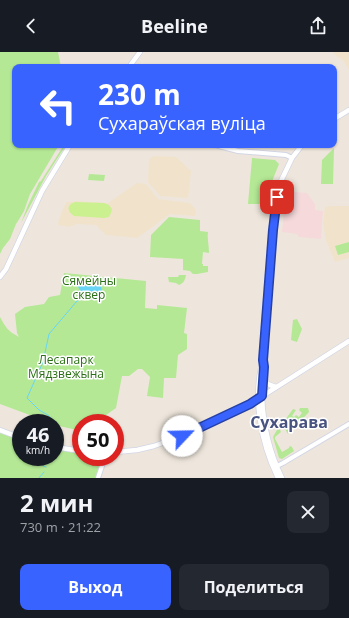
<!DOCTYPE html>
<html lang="ru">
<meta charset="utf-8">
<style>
:root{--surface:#171b24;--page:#242831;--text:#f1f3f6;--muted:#9ea1a6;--accent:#3963ff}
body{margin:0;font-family:"Open Sans",sans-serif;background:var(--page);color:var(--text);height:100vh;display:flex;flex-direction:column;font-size:15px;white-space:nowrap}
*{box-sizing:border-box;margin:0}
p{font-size:13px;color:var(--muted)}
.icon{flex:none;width:22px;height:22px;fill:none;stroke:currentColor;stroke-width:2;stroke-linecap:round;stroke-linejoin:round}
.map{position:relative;height:426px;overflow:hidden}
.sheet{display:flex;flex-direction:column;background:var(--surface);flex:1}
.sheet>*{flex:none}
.guide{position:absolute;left:12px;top:12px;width:325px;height:84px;border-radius:8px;box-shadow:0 1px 3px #0004;background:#3963ff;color:#fff;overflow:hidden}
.speed{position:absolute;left:12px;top:362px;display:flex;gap:8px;font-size:20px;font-weight:700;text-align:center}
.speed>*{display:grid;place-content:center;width:52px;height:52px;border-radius:50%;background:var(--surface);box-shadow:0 1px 3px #0004;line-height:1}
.speed small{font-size:10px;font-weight:400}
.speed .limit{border:6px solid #d22;background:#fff;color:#111}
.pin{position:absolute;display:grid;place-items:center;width:34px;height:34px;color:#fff;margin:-17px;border-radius:8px;box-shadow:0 2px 6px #0006}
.me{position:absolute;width:44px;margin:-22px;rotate:66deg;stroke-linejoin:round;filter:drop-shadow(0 0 3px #0008)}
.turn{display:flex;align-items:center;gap:14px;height:84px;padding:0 20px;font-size:18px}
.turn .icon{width:52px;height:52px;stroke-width:2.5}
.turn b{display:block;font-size:28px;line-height:34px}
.round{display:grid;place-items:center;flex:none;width:42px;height:42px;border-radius:8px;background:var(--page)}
.summary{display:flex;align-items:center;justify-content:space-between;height:68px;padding:0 20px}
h1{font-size:24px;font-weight:700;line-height:30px}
.button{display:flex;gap:8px;margin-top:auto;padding:8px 20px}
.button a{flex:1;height:46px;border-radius:8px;background:var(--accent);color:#fff;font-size:16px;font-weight:700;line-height:46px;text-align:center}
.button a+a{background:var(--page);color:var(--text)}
header{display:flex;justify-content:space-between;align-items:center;height:52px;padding:0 20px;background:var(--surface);font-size:18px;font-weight:700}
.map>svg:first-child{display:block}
.education{fill:#f1e3cb}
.medical{fill:#f5d9db}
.green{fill:#b4e895}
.pitch{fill:#caf090}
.water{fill:#68d5f7}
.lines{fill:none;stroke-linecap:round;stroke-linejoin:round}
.stream{stroke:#68d5f7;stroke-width:1}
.tertiary-casing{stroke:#d2d6e5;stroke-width:6}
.secondary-casing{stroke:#d2d6e5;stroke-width:6}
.tertiary{stroke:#fff;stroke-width:4}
.secondary{stroke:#fff;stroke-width:4.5}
.route-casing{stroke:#2540a6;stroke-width:10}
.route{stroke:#3963ff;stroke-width:7}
.labels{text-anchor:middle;stroke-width:3;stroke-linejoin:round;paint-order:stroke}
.park-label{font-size:12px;fill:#2a6f15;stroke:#fff}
.district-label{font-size:16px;font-weight:bold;fill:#485380;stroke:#fff}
</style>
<header><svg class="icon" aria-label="back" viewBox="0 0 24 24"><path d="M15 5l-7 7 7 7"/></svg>Beeline<svg class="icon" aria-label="share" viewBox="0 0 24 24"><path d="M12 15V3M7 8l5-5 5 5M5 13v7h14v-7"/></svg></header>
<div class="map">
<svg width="349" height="426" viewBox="0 0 349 426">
<rect width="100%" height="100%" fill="#eee6dc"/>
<g class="education">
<polygon points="333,0 349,0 349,18 343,8 336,4"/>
<polygon points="154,104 176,105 191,119 188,146 160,144 148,130 149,107"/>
<polygon points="137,131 146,132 158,147 190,151 196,158 195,164 170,162 137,186 106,183 96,173 77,172 69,175 58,173 59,167 66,150 77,149 108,151"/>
<polygon points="330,154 349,154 349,206 335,210 326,188 323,172 325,155"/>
</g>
<polygon class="medical" points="286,139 307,141 315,152 315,158 323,159 321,187 299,185 297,182 282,180"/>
<g class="green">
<polygon points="0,0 58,0 61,15 15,15 15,93 59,93 30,142 24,159 18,169 16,172 10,187 3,196 0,202"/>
<polygon points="64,93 66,93 46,124 21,171 28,153 39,130 41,129"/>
<polygon points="334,96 333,132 321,132 322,108"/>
<polygon points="252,106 275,108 279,112 273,127 269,152 248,152"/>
<polygon points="89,122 105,123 104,129 88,128"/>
<path d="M169 165 200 168V179L208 180C207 187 209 193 209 201L203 200 202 212H203V214H208V220L197 222H193L190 219 183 218V207L150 205 151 183Z"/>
<polygon points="349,190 349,200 338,203 335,194"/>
<path d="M64 221 146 229 145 256 157 257V253L187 256 184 281 187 282V297L178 303 176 326H164L163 346 147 344 150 325 142 317H138L129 324H122L116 356 106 363 101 371H81V379L55 373V371H45L35 365 0 352V265C6 276 8 279 19 285L17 281 15 262 25 255 44 252 49 245 60 243Z"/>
<path d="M179 223H186C185 228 184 231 179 233L176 231 169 230 168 225H178Z"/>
<polygon points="297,267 302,277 297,290 291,288 293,268"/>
<polygon points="300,356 308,356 309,360 288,382 282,372 293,357 296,358 292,364 294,365 296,363 299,365 302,361 299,358"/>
<polygon points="278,376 279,376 281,380 275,385 275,387 282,400 289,396 289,395 290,394 292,395 294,399 282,407 279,406 273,385"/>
<polygon points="0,381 21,388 21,405 55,405 55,397 81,401 81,405 103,405 97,426 0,426"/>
</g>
<path class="pitch" d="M75 150 104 151 109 153 112 157 111 161 109 165 104 166 74 164C67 159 66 153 75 150Z"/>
<polygon class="water" points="77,229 82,229 101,233 102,239 88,248 84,248 77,232"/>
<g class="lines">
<g class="stream">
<polyline points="54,369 48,363 39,358 27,346 43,310 49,282 77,249 83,245"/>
<polyline points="45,406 43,414 46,415"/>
<polyline points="39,426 44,420"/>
</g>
<defs>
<g id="tertiary">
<polyline points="215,93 238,99 286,103 292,106"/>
<polyline points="275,415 283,411 349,372"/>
<polyline points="98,426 105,405"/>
</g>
<g id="secondary">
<polyline points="129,15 140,0"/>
<polyline points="334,67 349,58"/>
<polyline points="0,225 6,217 13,202 42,139 70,93"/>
<path d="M263 310C265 321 262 333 262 344 263 372 270 401 282 426"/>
<polyline points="263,329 270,333 276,335"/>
<polyline points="0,378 21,386"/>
<polyline points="55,395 81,399"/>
<polyline points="115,400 137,398 154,394 176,386 211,371 250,352 349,289"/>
<path d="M278 426C261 391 252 346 263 308L273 178 277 145 281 129 292 106 302 93"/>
</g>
</defs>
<use href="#tertiary" class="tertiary-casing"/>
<use href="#secondary" class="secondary-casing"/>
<use href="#tertiary" class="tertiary"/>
<use href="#secondary" class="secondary"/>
</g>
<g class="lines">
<defs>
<polyline id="route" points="182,384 250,352 262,344 264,315 263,308 273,178 277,145"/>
</defs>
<use href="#route" class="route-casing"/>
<use href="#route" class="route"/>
</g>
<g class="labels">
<g class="park-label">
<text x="89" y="233">Сямейны<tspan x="89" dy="14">сквер</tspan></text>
<text x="66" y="312">Лесапарк<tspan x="66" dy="14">Мядзвежына</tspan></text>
</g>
<g class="district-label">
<text x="289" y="376">Сухарава</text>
</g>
</g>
</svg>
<div class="speed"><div>46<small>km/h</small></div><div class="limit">50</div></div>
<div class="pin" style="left:277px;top:145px;background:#d93025"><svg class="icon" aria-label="arrive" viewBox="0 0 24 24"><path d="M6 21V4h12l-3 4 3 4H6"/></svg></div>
<svg class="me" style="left:182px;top:384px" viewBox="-20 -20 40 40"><circle r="19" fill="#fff"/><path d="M0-13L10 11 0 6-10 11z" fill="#3963ff"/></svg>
<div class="guide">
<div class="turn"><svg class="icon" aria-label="left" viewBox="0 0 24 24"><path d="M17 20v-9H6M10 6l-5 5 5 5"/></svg><div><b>230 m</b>Сухараўская вуліца</div></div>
</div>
</div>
<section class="sheet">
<div class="summary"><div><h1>2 мин</h1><p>730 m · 21:22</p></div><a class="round"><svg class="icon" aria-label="close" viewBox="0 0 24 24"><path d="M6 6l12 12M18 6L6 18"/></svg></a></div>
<div class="button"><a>Выход</a><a>Поделиться</a></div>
</section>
